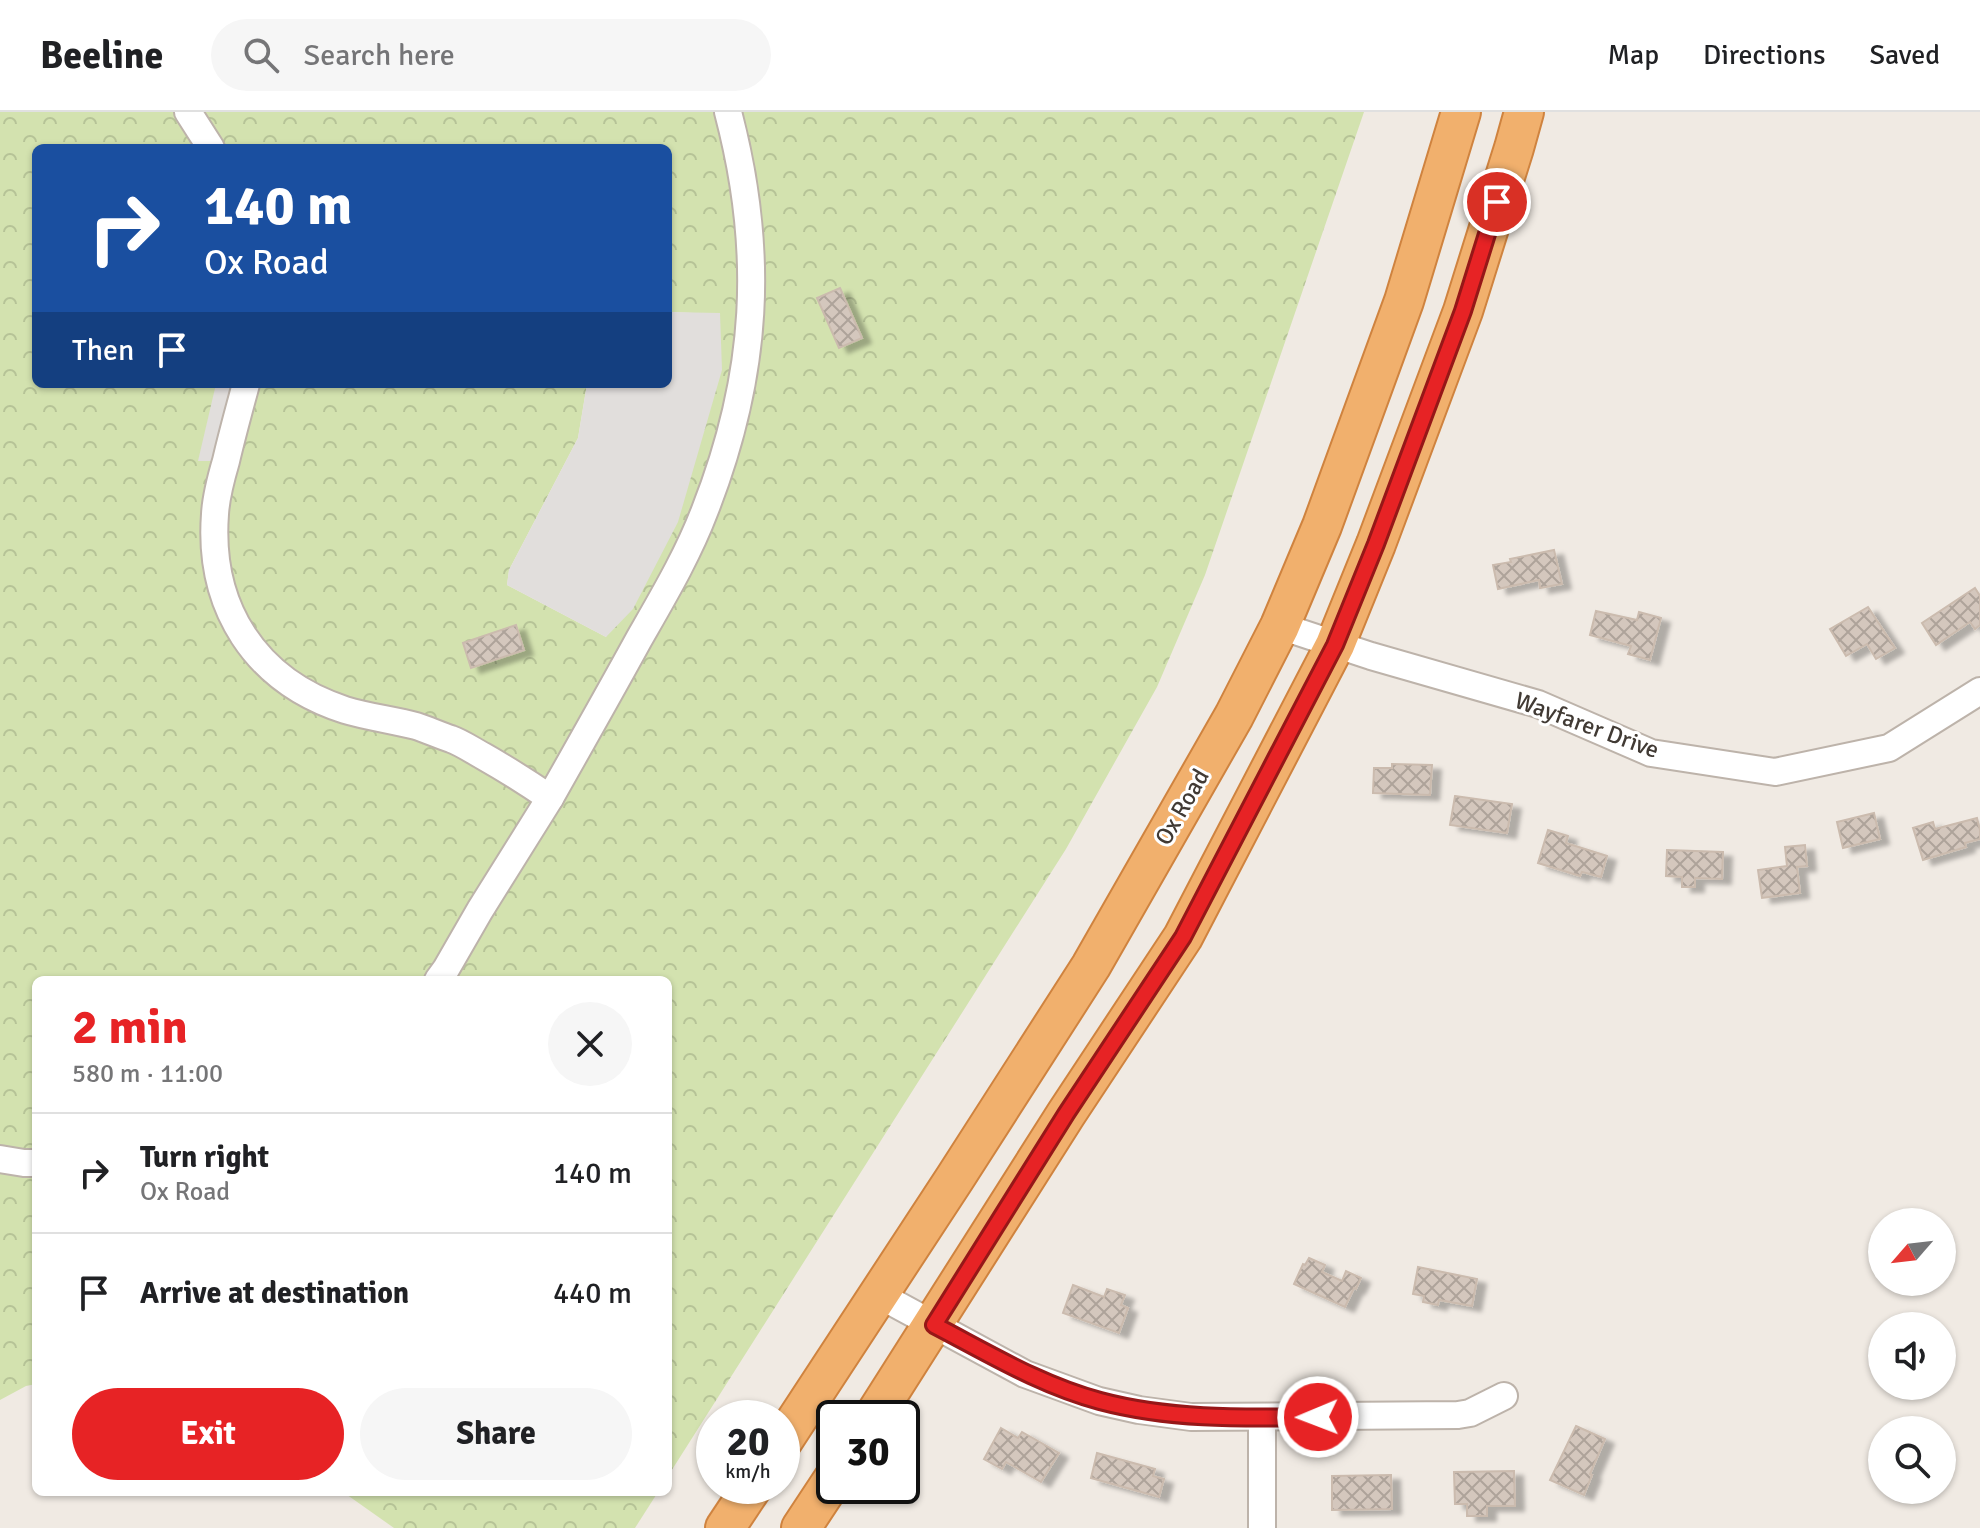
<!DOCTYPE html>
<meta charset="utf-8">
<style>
:root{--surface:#fff;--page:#f6f6f6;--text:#202124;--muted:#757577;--line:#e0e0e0;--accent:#e72325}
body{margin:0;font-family:Signika,sans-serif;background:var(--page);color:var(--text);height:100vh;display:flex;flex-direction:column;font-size:30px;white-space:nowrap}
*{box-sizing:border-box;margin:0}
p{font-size:26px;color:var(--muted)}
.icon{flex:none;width:44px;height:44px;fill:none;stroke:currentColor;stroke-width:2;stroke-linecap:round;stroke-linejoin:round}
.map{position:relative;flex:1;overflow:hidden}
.drawer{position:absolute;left:32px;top:864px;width:640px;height:520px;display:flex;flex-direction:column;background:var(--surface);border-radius:12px;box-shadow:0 2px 6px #0004}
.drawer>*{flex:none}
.guide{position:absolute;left:32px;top:32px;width:640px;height:244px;border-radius:12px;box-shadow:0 2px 6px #0004;background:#1a4fa0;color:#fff;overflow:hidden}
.needle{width:52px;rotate:242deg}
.buttons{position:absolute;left:1868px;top:1096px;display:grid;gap:16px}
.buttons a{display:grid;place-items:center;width:88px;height:88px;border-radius:50%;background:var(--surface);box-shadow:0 2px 6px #0004;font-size:40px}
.speed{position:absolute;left:696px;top:1288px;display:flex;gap:16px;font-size:40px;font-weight:700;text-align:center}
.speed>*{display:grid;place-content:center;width:104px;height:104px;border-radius:50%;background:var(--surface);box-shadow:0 2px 6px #0004;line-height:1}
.speed small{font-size:20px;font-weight:400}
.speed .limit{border:4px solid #111;border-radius:12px;background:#fff;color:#111}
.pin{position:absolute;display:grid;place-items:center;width:68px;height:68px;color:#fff;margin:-34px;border:4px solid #fff;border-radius:50%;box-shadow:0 2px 8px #0007}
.me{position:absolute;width:88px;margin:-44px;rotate:269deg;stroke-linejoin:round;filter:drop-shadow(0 0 6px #0008)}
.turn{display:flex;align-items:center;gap:28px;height:168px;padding:0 40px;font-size:36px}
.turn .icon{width:104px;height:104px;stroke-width:2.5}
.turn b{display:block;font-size:56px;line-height:68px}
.then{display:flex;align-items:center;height:76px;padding:0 40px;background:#0003;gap:16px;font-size:30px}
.round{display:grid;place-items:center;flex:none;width:84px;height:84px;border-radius:42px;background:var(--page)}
.head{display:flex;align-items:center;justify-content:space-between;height:136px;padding:0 40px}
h1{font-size:48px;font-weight:800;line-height:60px;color:var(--accent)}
.primary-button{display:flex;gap:16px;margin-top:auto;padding:16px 40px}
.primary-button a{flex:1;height:92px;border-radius:48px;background:var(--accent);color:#fff;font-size:32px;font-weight:800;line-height:92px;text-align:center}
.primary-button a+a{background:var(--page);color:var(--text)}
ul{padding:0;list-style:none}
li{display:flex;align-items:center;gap:24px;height:120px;padding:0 40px;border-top:2px solid var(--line)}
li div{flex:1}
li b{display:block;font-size:30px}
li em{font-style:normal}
header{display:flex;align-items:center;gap:48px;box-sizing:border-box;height:112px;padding:0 40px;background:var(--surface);border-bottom:2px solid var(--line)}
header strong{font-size:38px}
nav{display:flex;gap:44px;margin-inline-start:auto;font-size:28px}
.search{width:560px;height:72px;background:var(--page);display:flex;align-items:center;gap:20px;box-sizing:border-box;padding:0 28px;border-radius:44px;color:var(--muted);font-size:30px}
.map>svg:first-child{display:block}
.forest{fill:url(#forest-crowns);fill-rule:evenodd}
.parking{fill:#e1dedc}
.building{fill:url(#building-cross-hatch);stroke:#cbbbae;stroke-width:2;filter:url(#shadow)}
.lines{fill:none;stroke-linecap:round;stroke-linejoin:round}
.minor-casing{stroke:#bdb3aa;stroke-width:30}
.highway-casing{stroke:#cf833f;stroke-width:42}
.minor{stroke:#fff;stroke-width:26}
.highway{stroke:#f1b06d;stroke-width:38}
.route-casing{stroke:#961718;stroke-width:20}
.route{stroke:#e72325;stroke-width:14}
.labels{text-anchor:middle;stroke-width:6;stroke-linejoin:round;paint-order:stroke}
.street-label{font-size:24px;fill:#413a34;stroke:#fff}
</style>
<header>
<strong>Beeline</strong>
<div class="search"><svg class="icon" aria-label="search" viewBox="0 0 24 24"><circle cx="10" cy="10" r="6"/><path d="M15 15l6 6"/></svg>Search here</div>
<nav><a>Map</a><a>Directions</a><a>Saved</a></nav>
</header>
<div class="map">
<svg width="1980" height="1416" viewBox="0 0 1980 1416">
<defs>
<pattern id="forest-crowns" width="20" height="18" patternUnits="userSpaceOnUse" patternTransform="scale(2)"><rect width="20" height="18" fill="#d3e2af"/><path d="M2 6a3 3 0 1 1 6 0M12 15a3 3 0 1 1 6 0" fill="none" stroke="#b6c397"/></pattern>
<pattern id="building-cross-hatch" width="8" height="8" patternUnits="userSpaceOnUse" patternTransform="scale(2)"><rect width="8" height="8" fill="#d4c7bd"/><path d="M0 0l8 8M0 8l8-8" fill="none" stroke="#aea39a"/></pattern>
<filter id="shadow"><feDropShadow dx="9" dy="5" stdDeviation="2" flood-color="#0004"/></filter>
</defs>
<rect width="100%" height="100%" fill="#f0eae3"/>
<g class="forest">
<path d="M0 0H1364L1205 463 1157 575 1066 737 668 1364V868H36V1272L26 1274 0 1288ZM36 36H668V200L720 202 606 525 507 473 509 458 578 326 587 272H36Z"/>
<polygon points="343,1380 658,1380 635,1416 394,1416"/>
</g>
<g class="parking">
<polygon points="668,200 720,201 722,258 678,410 633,497 606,525 507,473 509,458 578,326 587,272 668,272"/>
<polygon points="216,272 232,272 217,349 198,349"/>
</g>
<g class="building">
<polygon points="840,176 862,226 839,236 817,186"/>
<polygon points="1554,438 1562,472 1540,476 1539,468 1498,477 1493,453 1511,450 1510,447"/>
<polygon points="1975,476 1980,484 1980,513 1975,517 1970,510 1936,533 1922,511"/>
<polygon points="1868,495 1895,536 1876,547 1867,532 1846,544 1830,517"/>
<polygon points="1596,499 1637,508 1639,500 1661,506 1650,548 1628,542 1631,534 1590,523"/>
<polygon points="516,513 524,538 471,556 463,531"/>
<polygon points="1392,652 1432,653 1430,683 1373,681 1374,656 1392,656"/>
<polygon points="1455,684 1512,692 1507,721 1450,713"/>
<polygon points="1874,701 1880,727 1843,736 1837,710"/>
<polygon points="1977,706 1980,718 1980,727 1965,731 1966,735 1923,748 1913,716 1933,710 1935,717"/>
<polygon points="1548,718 1568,724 1566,731 1607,744 1601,765 1582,760 1580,764 1538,751"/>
<polygon points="1805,733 1807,754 1797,755 1800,781 1762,786 1758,758 1787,754 1785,735"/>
<polygon points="1667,738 1723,740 1722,767 1695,766 1695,775 1682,775 1682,765 1666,764"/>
<polygon points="1309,1146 1325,1153 1322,1160 1342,1169 1346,1159 1361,1166 1356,1177 1354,1176 1345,1195 1294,1172 1303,1152 1305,1153"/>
<polygon points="1418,1155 1477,1167 1472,1194 1439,1188 1438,1193 1423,1190 1424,1184 1413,1182"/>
<polygon points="1073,1173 1104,1185 1107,1177 1125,1183 1121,1193 1128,1196 1119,1221 1063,1201"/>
<polygon points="1576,1314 1605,1327 1590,1362 1592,1363 1584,1383 1550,1368"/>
<polygon points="1001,1316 1018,1326 1022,1320 1059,1341 1041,1370 1006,1350 1002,1357 984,1347"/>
<polygon points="1097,1341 1155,1357 1153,1364 1164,1367 1159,1385 1091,1366"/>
<polygon points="1514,1359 1515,1394 1487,1394 1487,1404 1467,1404 1467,1392 1455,1392 1454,1360"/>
<polygon points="1391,1363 1392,1397 1332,1398 1332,1364"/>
</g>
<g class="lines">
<defs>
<g id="minor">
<polyline points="188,0 211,36"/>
<path d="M246 272C239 298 232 323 226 349 221 366 216 384 215 402 208 495 255 569 345 598 368 605 393 608 416 614 428 618 439 623 451 627 462 631 472 638 483 644 506 657 528 671 550 686 580 633 610 580 639 527 663 485 688 443 705 398 758 263 765 140 728 0"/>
<polyline points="1280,514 1371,544 1538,592 1651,641 1775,660 1889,636 1980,579"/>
<polyline points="438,868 446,857 480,798 550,686"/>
<polyline points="0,1047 24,1051 36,1051"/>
<polyline points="879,1183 1025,1262 1099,1289 1139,1298 1191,1305 1458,1303 1470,1301 1504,1284"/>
<polyline points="1262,1305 1262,1416"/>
</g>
<g id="highway">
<polyline points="873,1306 1066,1002 1183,825 1335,533 1376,432 1463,199 1514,36 1524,0"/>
<polyline points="782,1330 955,1066 1091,854 1234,604 1280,514 1322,414 1404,189 1461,0"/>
<polyline points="725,1416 753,1374"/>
<polyline points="801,1416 834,1366"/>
</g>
</defs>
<use href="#minor" class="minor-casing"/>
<use href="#highway" class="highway-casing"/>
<use href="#minor" class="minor"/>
<use href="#highway" class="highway"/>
</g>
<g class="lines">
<defs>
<path id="route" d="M1318 1305C1245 1306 1171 1308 1100 1289 1040 1273 988 1241 934 1213L1066 1002 1183 825 1335 533 1376 432 1463 199 1497 90"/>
</defs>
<use href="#route" class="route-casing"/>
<use href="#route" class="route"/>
</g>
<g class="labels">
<g class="street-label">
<text transform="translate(1587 613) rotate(20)" y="8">Wayfarer Drive</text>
<text transform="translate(1182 695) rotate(-60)" y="8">Ox Road</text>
</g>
</g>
</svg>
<div class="buttons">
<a><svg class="needle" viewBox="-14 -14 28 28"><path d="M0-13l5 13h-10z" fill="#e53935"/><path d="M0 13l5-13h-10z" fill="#757577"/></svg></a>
<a><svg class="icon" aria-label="sound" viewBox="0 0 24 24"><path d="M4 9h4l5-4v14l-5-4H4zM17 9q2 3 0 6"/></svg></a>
<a><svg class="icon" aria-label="search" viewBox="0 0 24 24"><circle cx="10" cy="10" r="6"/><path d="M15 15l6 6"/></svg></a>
</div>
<div class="speed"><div>20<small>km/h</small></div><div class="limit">30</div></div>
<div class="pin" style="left:1497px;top:90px;background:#d93025"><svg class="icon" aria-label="arrive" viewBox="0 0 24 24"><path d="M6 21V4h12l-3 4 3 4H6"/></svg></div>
<svg class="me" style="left:1318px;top:1305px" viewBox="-20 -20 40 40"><circle r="17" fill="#e72325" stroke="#fff" stroke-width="3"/><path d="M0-11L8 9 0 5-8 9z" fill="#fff"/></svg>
<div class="guide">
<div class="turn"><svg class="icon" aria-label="right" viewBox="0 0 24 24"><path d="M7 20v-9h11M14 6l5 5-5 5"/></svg><div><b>140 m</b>Ox Road</div></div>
<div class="then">Then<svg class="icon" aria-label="arrive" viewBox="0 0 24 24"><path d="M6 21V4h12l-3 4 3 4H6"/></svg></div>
</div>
<section class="drawer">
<div class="head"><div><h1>2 min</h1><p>580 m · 11:00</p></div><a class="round"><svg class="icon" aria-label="close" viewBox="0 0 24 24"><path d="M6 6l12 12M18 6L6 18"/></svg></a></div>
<ul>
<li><svg class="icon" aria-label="right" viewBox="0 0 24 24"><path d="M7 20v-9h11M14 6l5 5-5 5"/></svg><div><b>Turn right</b><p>Ox Road</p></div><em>140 m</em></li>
<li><svg class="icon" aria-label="arrive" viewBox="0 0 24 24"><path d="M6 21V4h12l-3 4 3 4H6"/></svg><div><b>Arrive at destination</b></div><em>440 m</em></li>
</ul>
<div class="primary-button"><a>Exit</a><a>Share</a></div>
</section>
</div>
